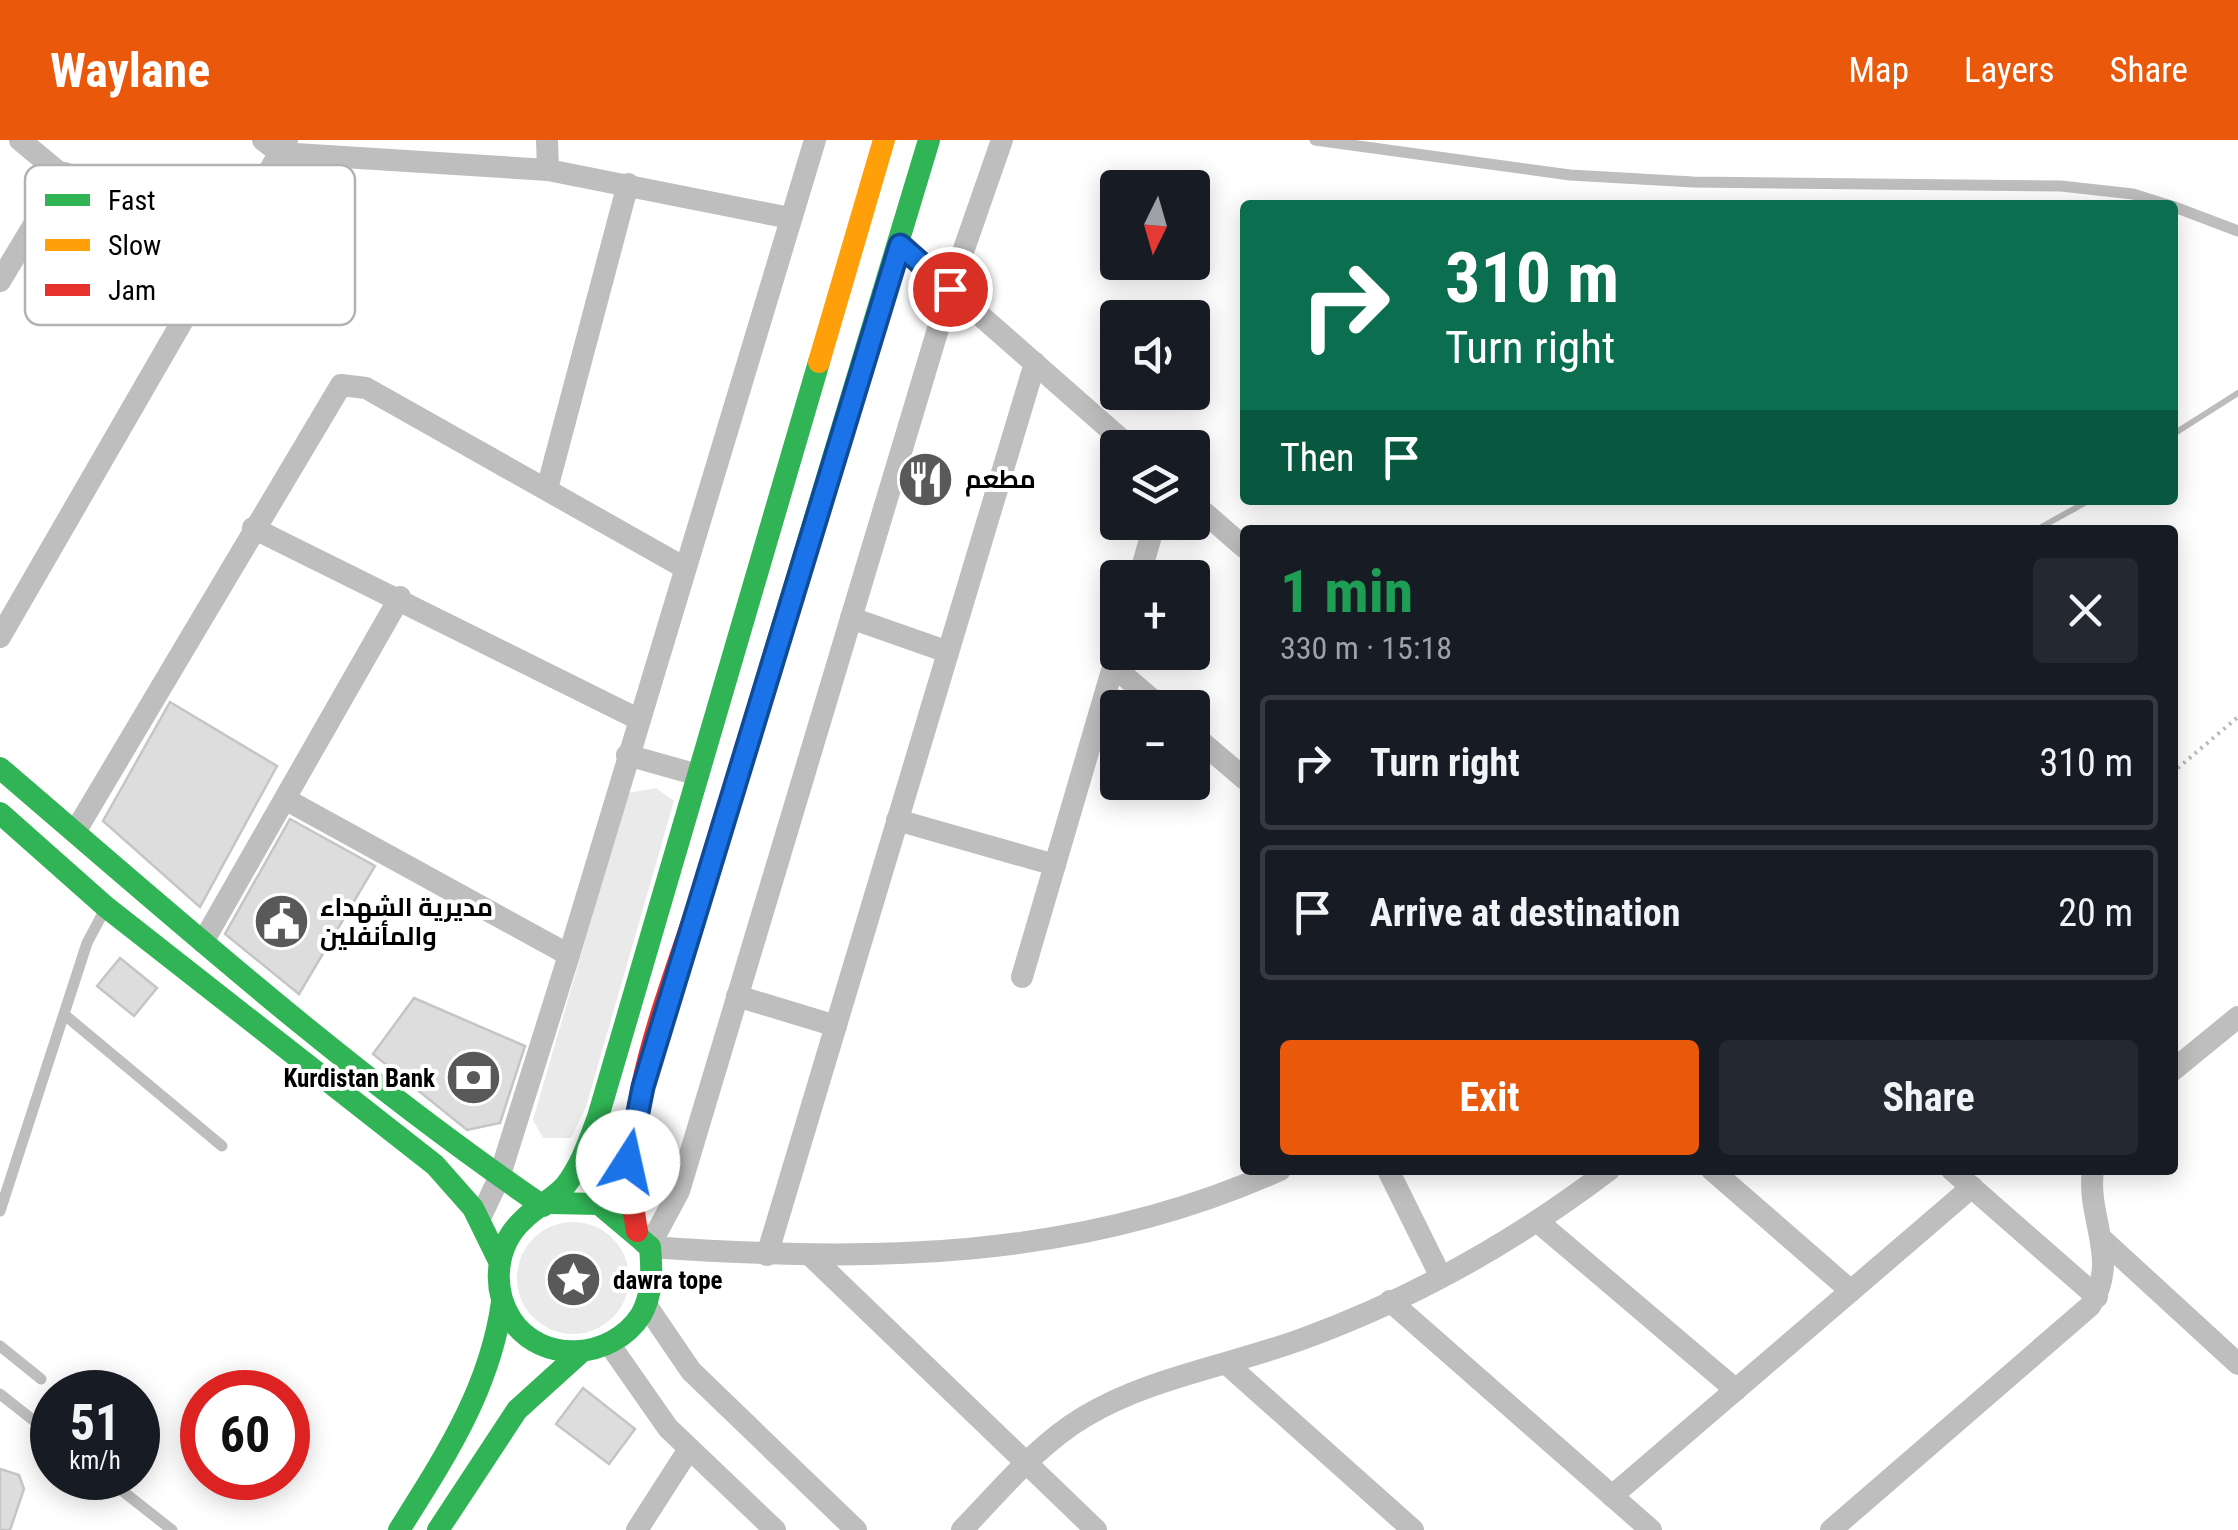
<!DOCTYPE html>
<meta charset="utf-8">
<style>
:root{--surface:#171b24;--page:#242831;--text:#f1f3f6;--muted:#9ea1a6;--line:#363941;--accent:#ea580c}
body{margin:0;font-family:"Roboto Condensed",Cairo,sans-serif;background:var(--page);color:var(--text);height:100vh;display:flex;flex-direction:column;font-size:38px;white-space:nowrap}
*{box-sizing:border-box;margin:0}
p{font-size:32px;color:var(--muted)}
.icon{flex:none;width:55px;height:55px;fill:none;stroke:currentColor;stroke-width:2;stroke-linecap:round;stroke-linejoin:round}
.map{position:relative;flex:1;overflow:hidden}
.drawer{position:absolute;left:1240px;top:385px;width:938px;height:650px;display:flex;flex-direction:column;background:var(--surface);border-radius:10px;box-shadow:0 5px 25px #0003}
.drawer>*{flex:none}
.guide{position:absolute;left:1240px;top:60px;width:938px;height:305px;border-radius:10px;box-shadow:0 5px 25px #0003;background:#0b6e4f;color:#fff;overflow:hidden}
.needle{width:65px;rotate:185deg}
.fabs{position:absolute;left:1100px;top:30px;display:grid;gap:20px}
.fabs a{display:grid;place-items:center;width:110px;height:110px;border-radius:10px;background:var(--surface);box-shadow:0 5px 25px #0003;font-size:50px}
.speed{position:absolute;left:30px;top:1230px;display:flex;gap:20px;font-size:50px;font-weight:700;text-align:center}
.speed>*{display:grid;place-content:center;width:130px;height:130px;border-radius:50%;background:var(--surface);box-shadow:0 5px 25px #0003;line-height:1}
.speed small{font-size:25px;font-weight:400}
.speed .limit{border:15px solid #d22;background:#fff;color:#111}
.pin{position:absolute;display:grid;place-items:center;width:85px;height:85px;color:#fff;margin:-42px;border:5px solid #fff;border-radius:50%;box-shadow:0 2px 10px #0007}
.me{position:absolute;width:110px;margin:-55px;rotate:10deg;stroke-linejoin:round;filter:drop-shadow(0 0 8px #0008)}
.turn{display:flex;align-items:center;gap:35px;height:210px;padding:0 40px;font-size:45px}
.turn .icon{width:130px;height:130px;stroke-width:2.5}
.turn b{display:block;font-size:70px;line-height:85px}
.then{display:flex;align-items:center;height:95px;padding:0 40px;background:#0003;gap:20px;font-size:38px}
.round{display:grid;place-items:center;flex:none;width:105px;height:105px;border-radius:10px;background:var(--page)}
.headline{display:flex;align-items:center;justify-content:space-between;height:170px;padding:0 40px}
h1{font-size:60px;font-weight:700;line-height:75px;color:#1e9e55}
.cta{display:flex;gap:20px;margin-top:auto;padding:20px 40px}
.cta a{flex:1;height:115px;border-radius:10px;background:var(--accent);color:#fff;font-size:40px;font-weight:700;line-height:115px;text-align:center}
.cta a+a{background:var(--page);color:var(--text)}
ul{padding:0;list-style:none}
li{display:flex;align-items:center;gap:30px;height:135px;margin:0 20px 15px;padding:0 20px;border:5px solid var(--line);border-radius:10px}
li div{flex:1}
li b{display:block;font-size:38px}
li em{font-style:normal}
header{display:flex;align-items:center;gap:60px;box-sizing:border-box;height:140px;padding:0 50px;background:var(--accent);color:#fff}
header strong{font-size:48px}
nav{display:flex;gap:55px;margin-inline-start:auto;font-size:35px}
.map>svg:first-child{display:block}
.green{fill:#eaeaea}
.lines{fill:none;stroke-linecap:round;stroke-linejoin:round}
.stream{stroke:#bcbcbc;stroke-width:6}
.building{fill:#ddd;stroke:#c5c5c5;stroke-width:2.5}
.path{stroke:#b8b8b8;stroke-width:4;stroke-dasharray:2.5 5;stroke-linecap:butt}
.lane{stroke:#bebebe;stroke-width:11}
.street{stroke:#bebebe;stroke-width:22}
.fast{stroke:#30b455;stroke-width:22}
.slow{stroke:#ff9f0a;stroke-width:22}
.jam{stroke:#e5322d;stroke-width:22}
.route-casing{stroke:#114b97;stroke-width:25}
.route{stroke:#1a73e8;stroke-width:18}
.labels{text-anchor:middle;stroke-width:8;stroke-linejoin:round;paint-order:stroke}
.poi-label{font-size:25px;font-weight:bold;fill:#000;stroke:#fff;text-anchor:start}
.key{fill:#fff;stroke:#b2b2b2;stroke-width:2.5}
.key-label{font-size:28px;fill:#000}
</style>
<header>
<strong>Waylane</strong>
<nav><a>Map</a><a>Layers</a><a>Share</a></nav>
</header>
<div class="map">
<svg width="2238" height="1390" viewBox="0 0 2238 1390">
<rect width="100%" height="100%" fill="#fff"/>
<g class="green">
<polygon points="656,648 674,661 586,967 571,998 543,998 533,980 628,653"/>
<circle cx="573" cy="1138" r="56"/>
</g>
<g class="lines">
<g class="stream">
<polyline points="2172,295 2238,253"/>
<polyline points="2036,390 2090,360"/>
</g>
</g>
<g class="building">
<polygon points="170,562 277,626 200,767 103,681"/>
<polygon points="290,679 375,726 299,854 225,794"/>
<polygon points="120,818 157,848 134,876 97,846"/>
<polygon points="414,858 525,906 500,983 467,990 373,914"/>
<polygon points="583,1248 635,1289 609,1324 556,1284"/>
<polygon points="0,1329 19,1335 24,1349 10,1390 0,1390"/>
</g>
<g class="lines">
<polyline class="path" points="2172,633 2238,577"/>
<g class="lane">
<polyline points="1315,0 1570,35 1693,42 2061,46 2133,54 2168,65"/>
<polyline points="2172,66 2238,91"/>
<polyline points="66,876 222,1006"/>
<polyline points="0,1071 87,803 104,771"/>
<polyline points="0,1206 41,1239"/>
<polyline points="0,1254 52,1295"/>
<polyline points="106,1338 172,1390"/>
</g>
<g class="street">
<polyline points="20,0 198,148"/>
<polyline points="263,0 280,13 548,30 790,78"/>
<polyline points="547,0 548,30"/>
<polyline points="900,105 1131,308"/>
<polyline points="0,141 65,33"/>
<polyline points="547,349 628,44"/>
<polyline points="1192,362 1245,408"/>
<polyline points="253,388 640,580"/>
<polyline points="1139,438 1155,382"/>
<polyline points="851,478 948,512"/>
<polyline points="0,497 287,0"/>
<polyline points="1113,526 1162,568"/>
<polyline points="1192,594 1245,639"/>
<polyline points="627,615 698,635"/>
<polyline points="285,659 569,815"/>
<polyline points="897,680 1055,725"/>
<polyline points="75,692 341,245 366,248 685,428"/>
<polyline points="203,802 400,457"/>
<polyline points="1022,837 1118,510"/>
<polyline points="737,856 836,886"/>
<polyline points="2172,931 2238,877"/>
<polyline points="1388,1030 1441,1137"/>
<polyline points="1712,1030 1851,1151"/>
<polyline points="1952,1030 2097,1157"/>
<polyline points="481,1076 499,1038 569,815 815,0"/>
<polyline points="1537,1081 1736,1250"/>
<polyline points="2103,1100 2238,1224"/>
<polyline points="644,1103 658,1090 679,1051 950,149 1002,0"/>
<path d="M650 1107C868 1122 1076 1122 1280 1030"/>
<polyline points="767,1115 1035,223"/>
<polyline points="811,1116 1096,1390"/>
<polyline points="1390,1161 1651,1390"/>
<polyline points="646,1165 691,1231 856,1390"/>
<polyline points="610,1205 668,1288 775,1390"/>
<polyline points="1227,1224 1413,1390"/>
<polyline points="1612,1356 1972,1047"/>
<polyline points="637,1390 689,1309"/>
<path d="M962 1390C1000 1351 1037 1305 1084 1277 1150 1237 1233 1225 1305 1198 1414 1158 1517 1100 1609 1030"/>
<path d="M1831 1390 2090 1166C2121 1119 2086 1079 2093 1030"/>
</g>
<g class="fast">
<path d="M0 628C176 779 351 935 543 1066"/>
<polyline points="0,673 106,767 435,1025 473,1068 499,1121"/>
<polyline points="706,739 929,0"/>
<path d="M551 1063 599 1064 650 1107C652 1130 653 1154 641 1175 612 1220 541 1225 511 1179 491 1147 496 1105 523 1080 535 1067 553 1060 565 1046 581 1026 589 1001 598 977L819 222"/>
<path d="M399 1390C445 1317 490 1249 502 1162"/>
<polyline points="438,1390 517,1270 580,1213"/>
</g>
<polyline class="slow" points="819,222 884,0"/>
<path class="jam" d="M637 1091C614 973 672 850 706 739"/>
</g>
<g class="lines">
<defs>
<polyline id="route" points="628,1022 643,947 900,105 950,149"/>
</defs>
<use href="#route" class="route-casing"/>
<use href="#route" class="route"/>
</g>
<defs>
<symbol id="restaurant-disc" viewBox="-11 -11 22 22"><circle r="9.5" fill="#595959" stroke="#fff"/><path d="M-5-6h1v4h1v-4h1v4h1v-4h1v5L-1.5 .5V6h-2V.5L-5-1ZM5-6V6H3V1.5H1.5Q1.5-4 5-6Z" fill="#fff"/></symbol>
<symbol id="civic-disc" viewBox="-11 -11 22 22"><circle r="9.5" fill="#595959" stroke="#fff"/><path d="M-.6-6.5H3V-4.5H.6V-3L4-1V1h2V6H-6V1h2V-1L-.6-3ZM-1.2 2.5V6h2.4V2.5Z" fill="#fff"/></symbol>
<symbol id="bank-disc" viewBox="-11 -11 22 22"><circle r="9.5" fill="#595959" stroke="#fff"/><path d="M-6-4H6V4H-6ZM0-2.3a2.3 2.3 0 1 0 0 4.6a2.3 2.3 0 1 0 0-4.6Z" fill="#fff"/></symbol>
<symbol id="sight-disc" viewBox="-11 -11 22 22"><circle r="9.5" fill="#595959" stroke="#fff"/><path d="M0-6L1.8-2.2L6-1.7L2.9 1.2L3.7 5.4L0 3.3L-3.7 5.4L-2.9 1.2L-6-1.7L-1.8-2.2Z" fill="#fff"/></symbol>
</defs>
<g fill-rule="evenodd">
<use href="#restaurant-disc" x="894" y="308" width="63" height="63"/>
<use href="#civic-disc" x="250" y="750" width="63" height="63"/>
<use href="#bank-disc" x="442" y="906" width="63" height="63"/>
<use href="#sight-disc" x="542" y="1108" width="63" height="63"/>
</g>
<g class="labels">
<g class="poi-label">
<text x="965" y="348">مطعم</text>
<text x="320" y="776">مديرية الشهداء<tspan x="320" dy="29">والمأنفلين</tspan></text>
<text x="435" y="947" text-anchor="end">Kurdistan Bank</text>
<text x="613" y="1149">dawra tope</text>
</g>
</g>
<rect x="25" y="25" width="330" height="160" rx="15" class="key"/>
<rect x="45" y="54" width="45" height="12" fill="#30b455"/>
<rect x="45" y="99" width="45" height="12" fill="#ff9f0a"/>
<rect x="45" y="144" width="45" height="12" fill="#e5322d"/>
<g class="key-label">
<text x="108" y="70">Fast</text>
<text x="108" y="115">Slow</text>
<text x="108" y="160">Jam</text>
</g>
</svg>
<div class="fabs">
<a><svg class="needle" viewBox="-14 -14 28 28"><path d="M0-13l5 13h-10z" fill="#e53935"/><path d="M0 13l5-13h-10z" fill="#9ea1a6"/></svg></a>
<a><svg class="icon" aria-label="sound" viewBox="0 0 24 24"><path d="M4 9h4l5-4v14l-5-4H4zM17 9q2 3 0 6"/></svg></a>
<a><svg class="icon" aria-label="layers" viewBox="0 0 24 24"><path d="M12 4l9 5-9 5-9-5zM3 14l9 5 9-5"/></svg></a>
<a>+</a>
<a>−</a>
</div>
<div class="speed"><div>51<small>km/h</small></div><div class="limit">60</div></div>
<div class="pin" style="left:950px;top:149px;background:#d93025"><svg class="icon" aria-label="arrive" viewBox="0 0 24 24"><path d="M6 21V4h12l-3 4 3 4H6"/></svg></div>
<svg class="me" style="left:628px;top:1022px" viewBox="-20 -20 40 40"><circle r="19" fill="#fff"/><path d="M0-13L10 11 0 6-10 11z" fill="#1a73e8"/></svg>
<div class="guide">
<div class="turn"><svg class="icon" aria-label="right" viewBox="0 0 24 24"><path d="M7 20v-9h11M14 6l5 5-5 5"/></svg><div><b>310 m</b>Turn right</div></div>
<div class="then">Then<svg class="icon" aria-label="arrive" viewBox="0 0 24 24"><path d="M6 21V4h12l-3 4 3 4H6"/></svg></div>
</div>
<section class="drawer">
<div class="headline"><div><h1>1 min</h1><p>330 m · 15:18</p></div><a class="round"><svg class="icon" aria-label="close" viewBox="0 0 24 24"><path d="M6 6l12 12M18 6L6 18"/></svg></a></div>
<ul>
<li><svg class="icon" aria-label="right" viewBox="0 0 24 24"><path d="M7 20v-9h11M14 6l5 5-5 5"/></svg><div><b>Turn right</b></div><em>310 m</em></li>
<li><svg class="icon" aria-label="arrive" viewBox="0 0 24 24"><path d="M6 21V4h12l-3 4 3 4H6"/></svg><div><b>Arrive at destination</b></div><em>20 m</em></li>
</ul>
<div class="cta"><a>Exit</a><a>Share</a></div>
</section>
</div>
